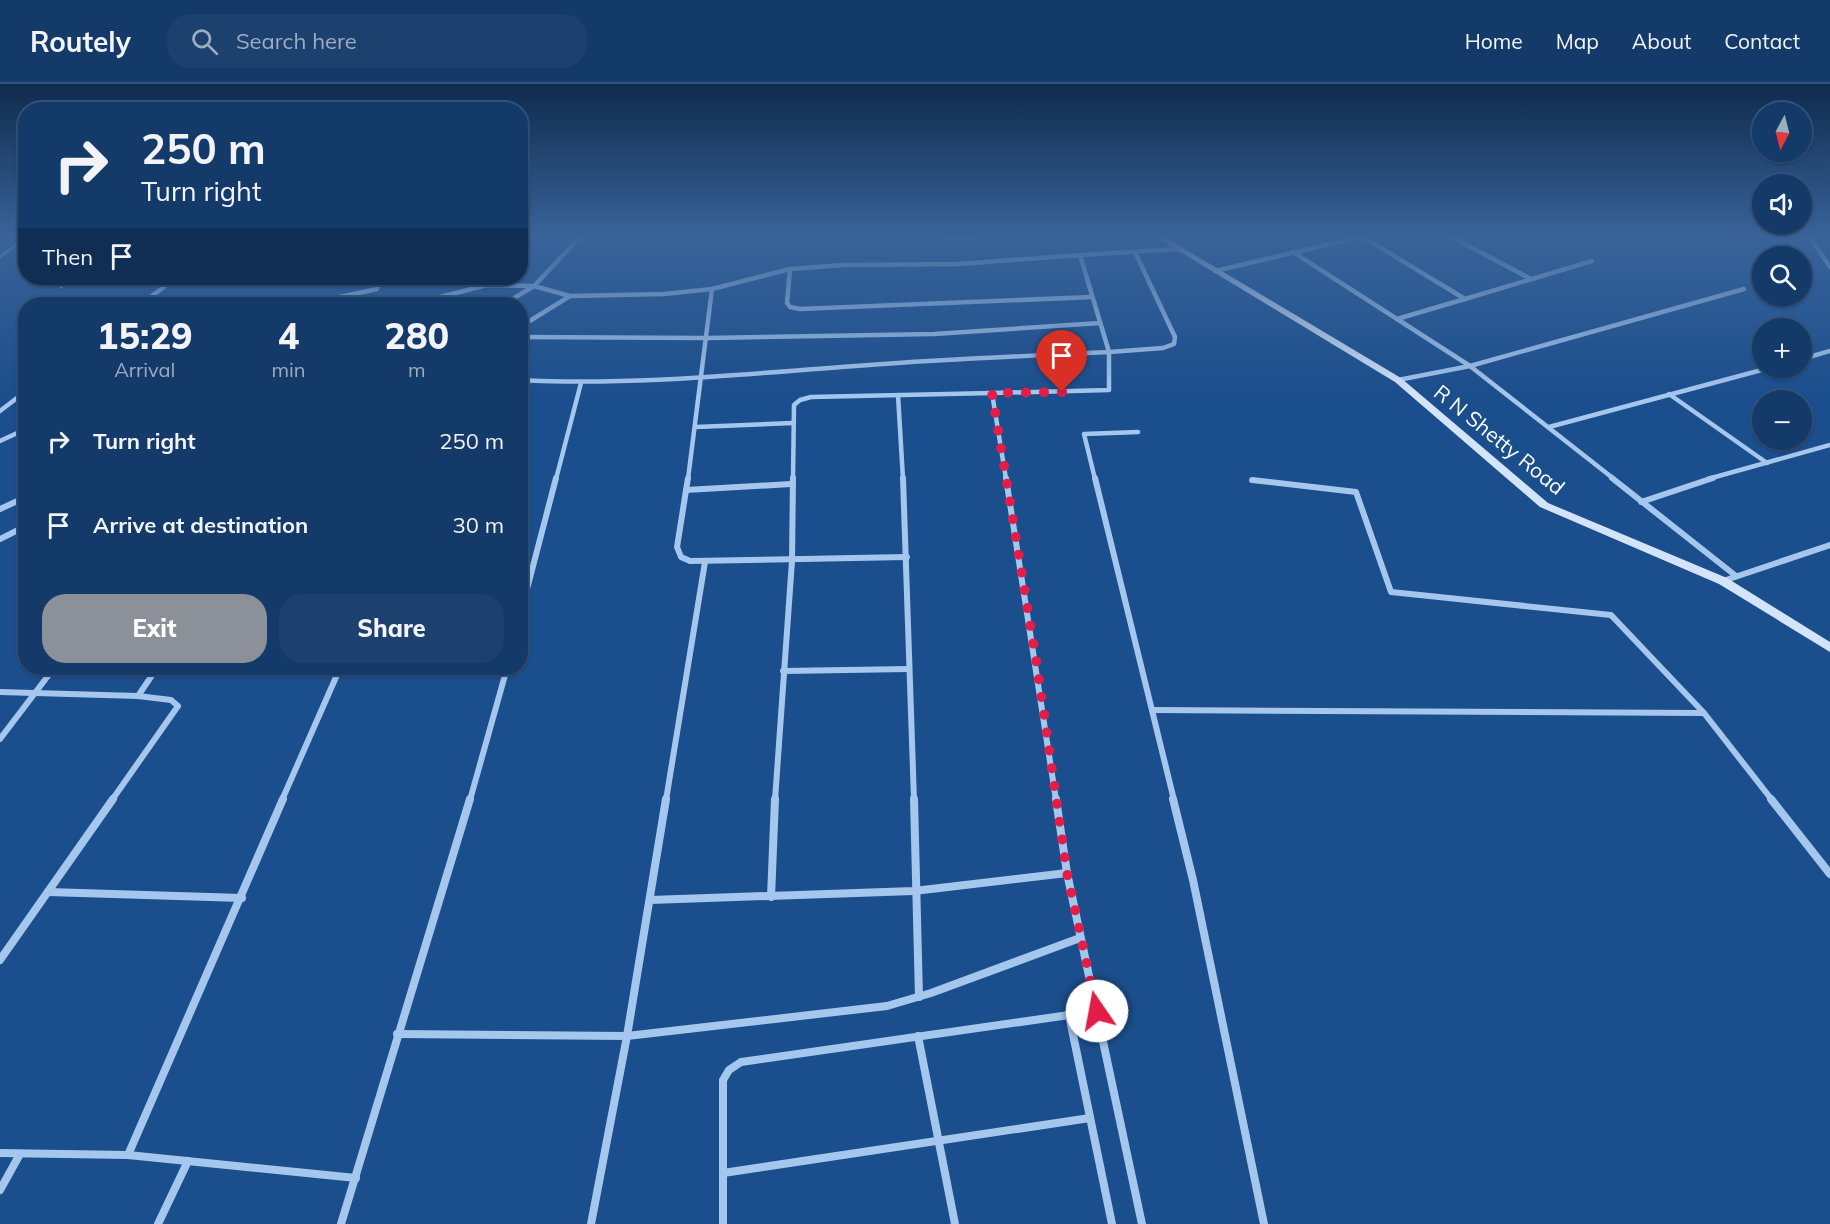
<!DOCTYPE html>
<meta charset="utf-8">
<style>
:root{--surface:#143a69;--page:#1d416f;--text:#f1f3f6;--muted:#9dadc0;--line:#33547d;--accent:#8c9099}
body{margin:0;font-family:Mulish,sans-serif;background:var(--page);color:var(--text);height:100vh;display:flex;flex-direction:column;font-size:22px;white-space:nowrap}
*{box-sizing:border-box;margin:0}
p{font-size:20px;color:var(--muted)}
.icon{flex:none;width:33px;height:33px;fill:none;stroke:currentColor;stroke-width:2;stroke-linecap:round;stroke-linejoin:round}
.map{position:relative;flex:1;overflow:hidden}
.details{position:absolute;left:18px;top:213px;width:510px;height:378px;display:flex;flex-direction:column;background:var(--surface);border-radius:24px;box-shadow:0 2px 4px #0004,0 0 0 2px var(--line)}
.details>*{flex:none}
.banner{position:absolute;left:18px;top:18px;width:510px;height:183px;border-radius:24px;box-shadow:0 2px 4px #0004,0 0 0 2px var(--line);background:#143a69;color:var(--text);overflow:hidden}
.needle{width:39px;rotate:187deg}
.fabs{position:absolute;left:1752px;top:18px;display:grid;gap:12px}
.fabs a{display:grid;place-items:center;width:60px;height:60px;border-radius:50%;background:var(--surface);box-shadow:0 2px 4px #0004,0 0 0 2px var(--line);font-size:30px}
.pin{position:absolute;display:grid;place-items:center;width:51px;height:51px;color:#fff;margin:-62px -26px;border-radius:50% 50% 50% 0;rotate:-45deg;box-shadow:0 0 6px #0007}
.pin .icon{rotate:45deg}
.me{position:absolute;width:66px;margin:-33px;rotate:348deg;stroke-linejoin:round;filter:drop-shadow(0 0 4px #0008)}
.turn{display:flex;align-items:center;gap:21px;height:126px;padding:0 24px;font-size:27px}
.turn .icon{width:78px;height:78px;stroke-width:2.5}
.turn b{display:block;font-size:42px;line-height:51px}
.then{display:flex;align-items:center;height:57px;padding:0 24px;background:#0003;gap:12px;font-size:22px}
.eta{display:flex;justify-content:space-evenly;align-items:center;height:102px;text-align:center}
.eta b{font-size:36px;font-weight:800;line-height:42px}
.primary-button{display:flex;gap:12px;margin-top:auto;padding:12px 24px}
.primary-button a{flex:1;height:69px;border-radius:24px;background:var(--accent);color:#fff;font-size:24px;font-weight:800;line-height:69px;text-align:center}
.primary-button a+a{background:var(--page);color:var(--text)}
ul{padding:0;list-style:none}
li{display:flex;align-items:center;gap:18px;height:84px;padding:0 24px}
li div{flex:1}
li b{display:block;font-size:22px}
li em{font-style:normal}
header{display:flex;align-items:center;gap:36px;box-sizing:border-box;height:84px;padding:0 30px;background:var(--surface);border-bottom:2px solid var(--line)}
header strong{font-size:28px}
nav{display:flex;gap:33px;margin-inline-start:auto;font-size:21px}
.search{width:420px;height:54px;background:var(--page);display:flex;align-items:center;gap:15px;box-sizing:border-box;padding:0 21px;border-radius:24px;color:var(--muted);font-size:22px}
.map>svg:first-child{display:block}
.lines{fill:none;stroke-linecap:round;stroke-linejoin:round}
.lane{stroke:#a6c7ed;stroke-width:3}
.street-far2{stroke:#a6c7ed;stroke-width:4.5}
.street-far1{stroke:#a6c7ed;stroke-width:6}
.street{stroke:#a6c7ed;stroke-width:8}
.secondary{fill:#d3e4fa;fill-rule:evenodd}
.route{stroke:#e11d48;stroke-width:10;stroke-dasharray:0 18}
.labels{text-anchor:middle;stroke-width:6;stroke-linejoin:round;paint-order:stroke}
.street-label{font-size:21px;fill:#fff;stroke:#1b4e8c}
</style>
<header>
<strong>Routely</strong>
<div class="search"><svg class="icon" aria-label="search" viewBox="0 0 24 24"><circle cx="10" cy="10" r="6"/><path d="M15 15l6 6"/></svg>Search here</div>
<nav><a>Home</a><a>Map</a><a>About</a><a>Contact</a></nav>
</header>
<div class="map">
<svg width="1830" height="1140" viewBox="0 0 1830 1140">
<rect width="100%" height="100%" fill="#1b4e8c"/>
<g class="lines">
<g class="lane">
<polyline points="0,173 26,153"/>
<polyline points="61,203 70,194"/>
</g>
<g class="street-far2">
<polyline points="942,152 956,154 982,152"/>
<polyline points="1450,152 1531,195"/>
<polyline points="1809,152 1830,183"/>
<polyline points="1363,153 1465,215 1592,177"/>
<polyline points="1293,168 1470,282 1614,395"/>
<polyline points="790,185 787,219 790,223 800,225 1092,213"/>
<polyline points="1215,187 1364,152"/>
<polyline points="141,220 176,194"/>
<polyline points="307,220 377,205 380,194"/>
<polyline points="413,220 487,201 534,202 570,212 664,210 712,205 790,185 843,181 959,180 1080,171"/>
<polyline points="504,220 534,202 581,152"/>
<polyline points="1397,235 1465,215"/>
<polyline points="520,243 570,212"/>
<polyline points="520,253 707,254 934,250 1100,239"/>
<polyline points="1802,275 1830,267"/>
<path d="M520 296C637 302 753 289 869 281 949 275 1029 272 1109 268L1080 171 1179 165"/>
<polyline points="1398,296 1470,282 1744,205"/>
<polyline points="1669,310 1767,379"/>
<polyline points="898,311 903,395"/>
<polyline points="0,327 26,307"/>
<polyline points="696,343 793,339"/>
<polyline points="1549,343 1769,284"/>
<polyline points="0,357 26,345"/>
<polyline points="556,395 581,299"/>
<polyline points="688,395 712,205"/>
<polyline points="793,395 794,321 800,316 811,313 992,309"/>
<polyline points="1006,395 992,309 1109,306 1109,268 1163,264 1174,260 1175,253 1135,168"/>
<polyline points="1095,395 1084,350 1138,348"/>
<polyline points="1708,395 1830,361"/>
</g>
<g class="street-far1">
<polyline points="688,394 677,463 681,473 690,477 907,473"/>
<polyline points="903,394 914,716"/>
<polyline points="1006,394 1056,716"/>
<polyline points="1095,394 1174,716"/>
<polyline points="1612,394 1736,492"/>
<polyline points="1252,396 1356,408 1391,508 1611,531 1704,629 1772,716"/>
<polyline points="686,406 791,400"/>
<polyline points="1641,418 1713,394"/>
<polyline points="0,425 26,413"/>
<polyline points="0,455 26,442"/>
<polyline points="1723,497 1830,461"/>
<polyline points="520,532 556,394"/>
<polyline points="783,587 909,585"/>
<polyline points="0,608 138,612 171,616 178,622 112,716"/>
<polyline points="138,612 157,584"/>
<polyline points="1152,626 1703,629"/>
<polyline points="0,655 54,584"/>
<polyline points="282,716 340,584"/>
<polyline points="470,716 507,584"/>
<polyline points="666,716 705,478"/>
<polyline points="775,716 792,477 793,394"/>
</g>
<g class="street">
<polyline points="914,715 919,913"/>
<polyline points="1173,715 1193,796 1264,1140"/>
<polyline points="1771,715 1830,790"/>
<polyline points="1067,789 1142,1140"/>
<polyline points="48,808 242,814"/>
<polyline points="771,813 775,715"/>
<polyline points="650,816 914,807 1067,789 1056,715"/>
<polyline points="0,876 113,715"/>
<polyline points="1069,931 1112,1140"/>
<polyline points="397,950 627,952 887,922 931,909 1080,854"/>
<polyline points="918,952 955,1140"/>
<polyline points="0,1069 128,1071 356,1094"/>
<polyline points="128,1071 283,715"/>
<polyline points="723,1089 1090,1034"/>
<polyline points="0,1106 20,1070"/>
<polyline points="158,1140 188,1077"/>
<polyline points="341,1140 470,715"/>
<polyline points="591,1140 627,952 666,715"/>
<polyline points="723,1140 723,996 729,986 741,978 1097,927"/>
</g>
<polygon class="secondary" points="1154,152 1163,152 1401,294 1548,419 1727,494 1830,558 1830,568 1719,500 1540,423 1395,298"/>
</g>
<linearGradient id="sky" x2="0" y2="1"><stop stop-color="#0f2b4d"/><stop offset="0.49" stop-color="#396399"/><stop offset="1" stop-color="#396399" stop-opacity="0"/></linearGradient>
<rect width="1830" height="311" fill="url(#sky)"/>
<g class="lines">
<polyline class="route" points="1062,308 992,309 1037,582 1067,789 1097,927"/>
</g>
<g class="labels">
<g class="street-label">
<text transform="translate(1499 356) rotate(39)" y="7">R N Shetty Road</text>
</g>
</g>
</svg>
<div class="fabs">
<a><svg class="needle" viewBox="-14 -14 28 28"><path d="M0-13l5 13h-10z" fill="#e53935"/><path d="M0 13l5-13h-10z" fill="#9dadc0"/></svg></a>
<a><svg class="icon" aria-label="sound" viewBox="0 0 24 24"><path d="M4 9h4l5-4v14l-5-4H4zM17 9q2 3 0 6"/></svg></a>
<a><svg class="icon" aria-label="search" viewBox="0 0 24 24"><circle cx="10" cy="10" r="6"/><path d="M15 15l6 6"/></svg></a>
<a>+</a>
<a>−</a>
</div>
<div class="pin" style="left:1062px;top:308px;background:#d93025"><svg class="icon" aria-label="arrive" viewBox="0 0 24 24"><path d="M6 21V4h12l-3 4 3 4H6"/></svg></div>
<svg class="me" style="left:1097px;top:927px" viewBox="-20 -20 40 40"><circle r="19" fill="#fff"/><path d="M0-13L10 11 0 6-10 11z" fill="#e11d48"/></svg>
<div class="banner">
<div class="turn"><svg class="icon" aria-label="right" viewBox="0 0 24 24"><path d="M7 20v-9h11M14 6l5 5-5 5"/></svg><div><b>250 m</b>Turn right</div></div>
<div class="then">Then<svg class="icon" aria-label="arrive" viewBox="0 0 24 24"><path d="M6 21V4h12l-3 4 3 4H6"/></svg></div>
</div>
<section class="details">
<div class="eta">
<div><b>15:29</b><p>Arrival</p></div>
<div><b>4</b><p>min</p></div>
<div><b>280</b><p>m</p></div>
</div>
<ul>
<li><svg class="icon" aria-label="right" viewBox="0 0 24 24"><path d="M7 20v-9h11M14 6l5 5-5 5"/></svg><div><b>Turn right</b></div><em>250 m</em></li>
<li><svg class="icon" aria-label="arrive" viewBox="0 0 24 24"><path d="M6 21V4h12l-3 4 3 4H6"/></svg><div><b>Arrive at destination</b></div><em>30 m</em></li>
</ul>
<div class="primary-button"><a>Exit</a><a>Share</a></div>
</section>
</div>
